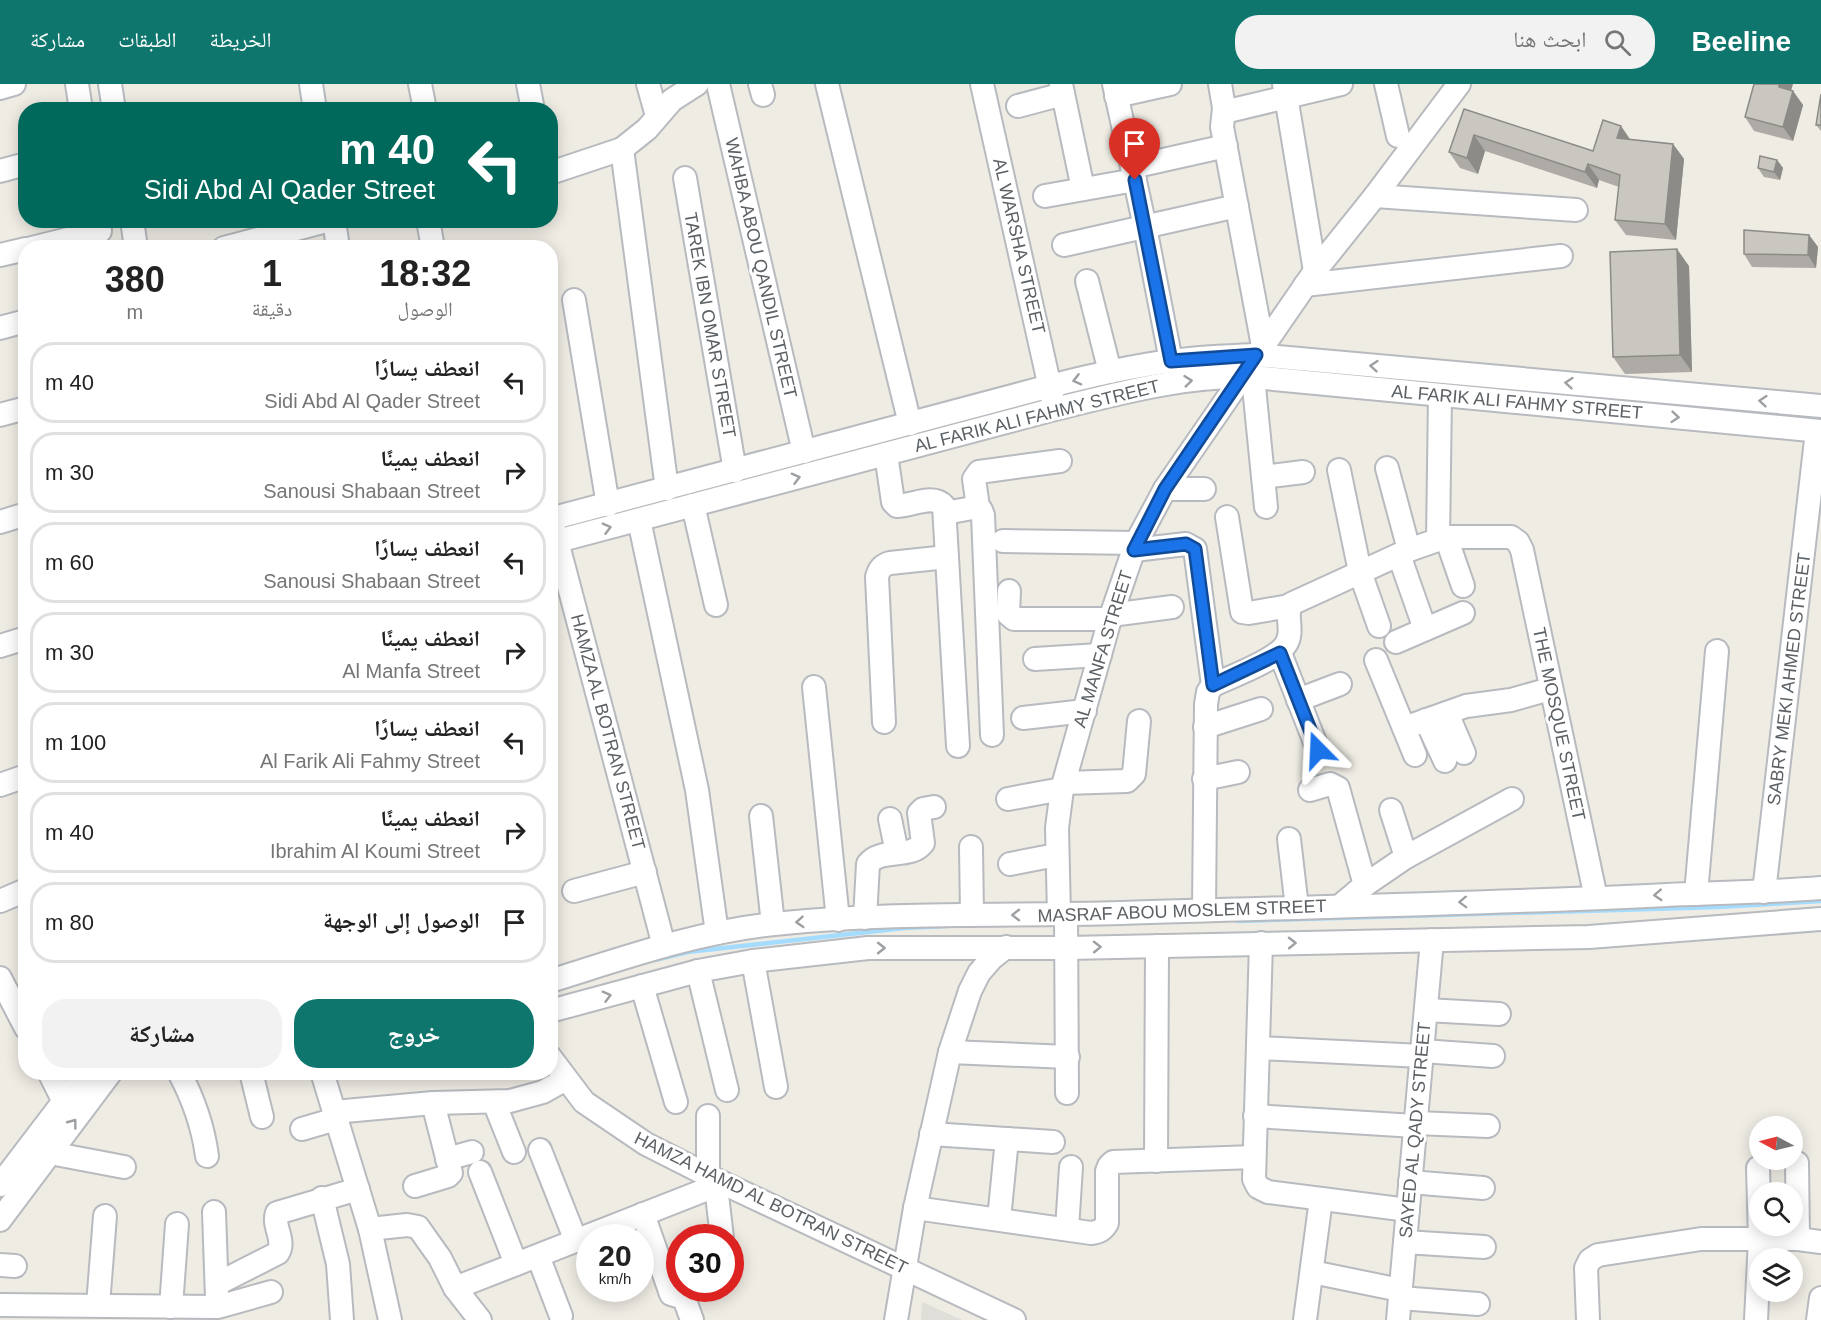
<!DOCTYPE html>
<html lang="ar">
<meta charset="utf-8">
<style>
:root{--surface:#fff;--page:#f2f2f2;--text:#222;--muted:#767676;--line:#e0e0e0;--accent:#0f766e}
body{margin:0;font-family:Helvetica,"Noto Naskh Arabic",sans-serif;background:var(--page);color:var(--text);direction:rtl;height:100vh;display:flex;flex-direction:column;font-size:22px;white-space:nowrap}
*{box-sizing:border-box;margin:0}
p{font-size:20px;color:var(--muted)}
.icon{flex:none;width:33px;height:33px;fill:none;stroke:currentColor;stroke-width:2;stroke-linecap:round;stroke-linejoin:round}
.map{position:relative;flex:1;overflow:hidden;direction:ltr}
.details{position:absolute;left:18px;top:156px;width:540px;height:840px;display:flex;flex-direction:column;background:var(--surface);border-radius:24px;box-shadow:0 3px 15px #0003;direction:rtl}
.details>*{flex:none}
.banner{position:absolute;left:18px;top:18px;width:540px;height:126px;border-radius:24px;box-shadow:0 3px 15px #0003;direction:rtl;background:#00695c;color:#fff;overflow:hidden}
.needle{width:39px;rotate:277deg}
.buttons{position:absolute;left:1749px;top:1032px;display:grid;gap:12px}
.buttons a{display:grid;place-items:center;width:54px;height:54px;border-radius:50%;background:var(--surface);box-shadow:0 3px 15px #0003;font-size:30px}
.speed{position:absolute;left:576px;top:1140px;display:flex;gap:12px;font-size:30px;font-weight:700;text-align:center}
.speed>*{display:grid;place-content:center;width:78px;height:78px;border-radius:50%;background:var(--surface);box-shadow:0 3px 15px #0003;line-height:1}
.speed small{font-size:15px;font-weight:400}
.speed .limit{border:9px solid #d22;background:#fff;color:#111}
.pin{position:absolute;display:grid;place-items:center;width:51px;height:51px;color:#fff;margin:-62px -26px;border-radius:50% 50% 50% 0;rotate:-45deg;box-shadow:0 0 6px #0007}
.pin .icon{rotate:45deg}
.me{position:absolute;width:66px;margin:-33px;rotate:339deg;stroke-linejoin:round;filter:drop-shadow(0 0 4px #0008)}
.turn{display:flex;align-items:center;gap:21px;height:126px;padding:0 24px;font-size:27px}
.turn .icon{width:78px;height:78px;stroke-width:2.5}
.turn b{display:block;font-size:42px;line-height:51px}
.eta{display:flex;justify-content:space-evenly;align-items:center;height:102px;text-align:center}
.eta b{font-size:36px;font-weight:700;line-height:42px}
.action{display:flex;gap:12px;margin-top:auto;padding:12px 24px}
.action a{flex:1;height:69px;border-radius:24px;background:var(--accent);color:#fff;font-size:24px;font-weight:700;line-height:69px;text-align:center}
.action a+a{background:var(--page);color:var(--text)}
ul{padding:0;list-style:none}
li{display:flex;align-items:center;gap:18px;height:81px;margin:0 12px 9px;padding:0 12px;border:3px solid var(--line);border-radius:24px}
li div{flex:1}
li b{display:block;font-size:22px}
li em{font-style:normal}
header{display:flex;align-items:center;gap:36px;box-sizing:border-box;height:84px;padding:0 30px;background:var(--accent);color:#fff}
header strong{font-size:28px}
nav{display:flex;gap:33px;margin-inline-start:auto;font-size:21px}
.search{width:420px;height:54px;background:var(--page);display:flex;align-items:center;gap:15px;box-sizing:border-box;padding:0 21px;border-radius:24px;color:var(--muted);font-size:22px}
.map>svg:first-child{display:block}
.industrial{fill:#e0ded9}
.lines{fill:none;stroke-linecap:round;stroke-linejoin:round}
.stream{stroke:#a4dcff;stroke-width:4.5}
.minor-casing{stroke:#b7babf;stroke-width:26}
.minor{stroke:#fff;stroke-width:22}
.wall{fill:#aeaba6}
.shaded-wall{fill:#8d8b87}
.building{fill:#cac7c1;stroke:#8d8b87;stroke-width:1.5}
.oneway{stroke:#9da0a3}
.route-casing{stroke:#114b97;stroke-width:15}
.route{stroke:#1a73e8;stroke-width:10}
.labels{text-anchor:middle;stroke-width:6;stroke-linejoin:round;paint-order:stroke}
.street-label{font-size:18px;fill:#5c6165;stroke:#fff}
</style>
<header>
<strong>Beeline</strong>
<div class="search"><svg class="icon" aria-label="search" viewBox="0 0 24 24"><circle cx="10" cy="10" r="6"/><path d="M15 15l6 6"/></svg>ابحث هنا</div>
<nav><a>الخريطة</a><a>الطبقات</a><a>مشاركة</a></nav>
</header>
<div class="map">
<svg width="1821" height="1236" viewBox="0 0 1821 1236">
<rect width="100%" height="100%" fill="#efece4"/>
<polygon class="industrial" points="922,1218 962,1236 921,1236"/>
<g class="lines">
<g class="stream">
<polyline points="1238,837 1719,823 1821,817"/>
<polyline points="655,876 688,868 904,844 947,842"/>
</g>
<defs>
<g id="minor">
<polyline points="77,0 81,26"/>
<polyline points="110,0 114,26"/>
<polyline points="311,0 315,26"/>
<polyline points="420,0 425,26"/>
<polyline points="528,0 533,26"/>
<polyline points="648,0 657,32"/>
<polyline points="718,0 804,368"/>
<polyline points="760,0 763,11"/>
<polyline points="827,0 910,340"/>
<polyline points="982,0 1053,317"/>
<polyline points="1061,0 1083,105"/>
<polyline points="1114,0 1145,143 1171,277"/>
<polyline points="1220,0 1224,24 1222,43 1263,262"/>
<polyline points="1284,0 1315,187"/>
<polyline points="1386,0 1398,52"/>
<polyline points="0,4 14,0"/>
<polyline points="1116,12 1170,0"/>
<polyline points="1018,22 1063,10"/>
<polyline points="1224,28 1341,0"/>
<polyline points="622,65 667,405"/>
<polyline points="1132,83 1226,62"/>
<polyline points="0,87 26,80"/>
<polyline points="550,89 622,65 647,45 672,16 697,0"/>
<polyline points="685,94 735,387"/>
<polyline points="1045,112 1135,96"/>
<polyline points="1375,112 1576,126"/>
<polyline points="132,136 136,164"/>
<polyline points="334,136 338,164"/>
<polyline points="428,136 433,164"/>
<polyline points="1064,161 1237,122"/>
<polyline points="32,164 100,147"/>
<polyline points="224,164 330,136"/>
<polyline points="0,171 26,165"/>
<polyline points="1087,197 1110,288"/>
<polyline points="1305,201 1561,172"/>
<polyline points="574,216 608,421"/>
<polyline points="0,244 26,237"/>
<polyline points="1253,293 1266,423"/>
<polyline points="0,331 26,324"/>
<path d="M886 370 893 418 897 422C912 422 933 409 944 422L958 662"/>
<polyline points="1387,384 1409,466"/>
<polyline points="1339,386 1360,488 1379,542"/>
<polyline points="1263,393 1303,388"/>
<polyline points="1165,405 1204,405"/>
<polyline points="693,421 716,521"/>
<polyline points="978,423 974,395 979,388 1060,377"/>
<polyline points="945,429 978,423 981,426 983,431 992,651"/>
<polyline points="1227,433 1242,528 1249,529 1289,522"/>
<path d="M550 435 1050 302C1091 292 1131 282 1173 277 1200 273 1228 272 1256 271L1821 322"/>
<polyline points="639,436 697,706 717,849"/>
<polyline points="0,438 26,430"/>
<polyline points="553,442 664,862"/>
<polyline points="1446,453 1463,502"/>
<polyline points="1438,456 1440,311"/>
<polyline points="1003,457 1136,459"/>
<path d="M550 459 1055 325C1120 309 1186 291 1253 293L1821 347"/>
<polyline points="1134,466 1186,460 1195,465 1213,601"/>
<polyline points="1399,471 1425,545"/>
<polyline points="1009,507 1008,530 1014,535 1110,535"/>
<polyline points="1111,531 1172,523"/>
<polyline points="1396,558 1463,529"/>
<polyline points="0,562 26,554"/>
<polyline points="1280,569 1318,666"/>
<polyline points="1035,575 1100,571"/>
<polyline points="1376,576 1415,671"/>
<polyline points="814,603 838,836"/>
<polyline points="1298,616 1340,600"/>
<polyline points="1447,629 1464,669"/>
<polyline points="1023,634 1085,627"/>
<polyline points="1426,636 1445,677"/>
<path d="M884 638 877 493C879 485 882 481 890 479L947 473"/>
<polyline points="1205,643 1261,625"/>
<polyline points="1404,644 1466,622 1511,616 1550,605"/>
<polyline points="1204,695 1238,688"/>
<polyline points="1064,699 1127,697 1134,690 1139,637"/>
<polyline points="0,701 26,692"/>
<polyline points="1310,706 1330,700 1338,704 1365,801"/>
<polyline points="1008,715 1062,705"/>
<polyline points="1391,726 1406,773"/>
<polyline points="761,732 773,840"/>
<polyline points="890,735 897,769"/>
<polyline points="1289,755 1297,824"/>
<polyline points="971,763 972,831"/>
<polyline points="1010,780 1056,771"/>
<polyline points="574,807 645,788"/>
<polyline points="1764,808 1817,347"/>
<polyline points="1696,810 1717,567"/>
<polyline points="0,817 26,806"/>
<polyline points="1340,822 1365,801 1406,773 1512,715"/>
<path d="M1204 826 1206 620 1208 608 1213 601C1232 592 1282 575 1288 556 1293 544 1285 531 1291 520L1409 466 1446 453H1511L1518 458 1522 466 1596 814"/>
<polyline points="1059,831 1057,744 1062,705 1110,535 1136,459 1165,405 1315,187 1375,112 1459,0"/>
<polyline points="1066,831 1067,1009"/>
<path d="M865 834 868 780C881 763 910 776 923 759L919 729 923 725 934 723"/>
<polyline points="1261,859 1254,1095 1258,1103 1268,1108 1408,1126"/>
<polyline points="753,877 776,1003"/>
<polyline points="698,887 727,1006"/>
<polyline points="0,894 26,944"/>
<path d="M550 897C624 874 697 848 774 840 889 828 1006 832 1121 829 1303 823 1485 820 1667 811 1718 809 1770 808 1821 804"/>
<polyline points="642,902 676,1018"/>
<polyline points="1426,926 1499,930"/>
<polyline points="550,927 698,887 753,877 868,864 1068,864 1589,853 1821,835"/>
<polyline points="1258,964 1422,972"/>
<polyline points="1422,967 1493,972"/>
<polyline points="950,968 1068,973"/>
<polyline points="550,973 584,1018 646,1060 723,1099 1014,1236"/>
<polyline points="49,988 63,1016"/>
<path d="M179 988C194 1016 203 1042 207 1072"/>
<polyline points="251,988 262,1033"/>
<polyline points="322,988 370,1145 390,1236"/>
<polyline points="494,1018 514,1068"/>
<polyline points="334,1028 433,1019 510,1017 543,1008 566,995"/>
<polyline points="708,1032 708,1092"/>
<polyline points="1255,1032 1415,1042"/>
<polyline points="1416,1039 1488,1042"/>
<polyline points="302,1045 336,1035"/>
<polyline points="931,1050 1053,1058"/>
<polyline points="540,1066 576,1157"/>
<polyline points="50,1069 124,1083"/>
<polyline points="447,1075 472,1068"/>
<polyline points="1156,1077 1157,862"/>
<polyline points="1797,1079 1798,1155"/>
<polyline points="480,1088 516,1180"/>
<polyline points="1410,1098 1483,1104"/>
<polyline points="0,1101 86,988"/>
<polyline points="415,1102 448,1092 451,1089 433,1019"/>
<polyline points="716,1102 722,1154"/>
<polyline points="322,1114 338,1180 342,1236"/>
<path d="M915 1124 1091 1149C1099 1148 1103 1146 1107 1139V1087L1109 1082 1113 1078 1254 1073"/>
<polyline points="214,1128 217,1214"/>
<polyline points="643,1130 671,1210 684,1214 692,1236"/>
<polyline points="999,1135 1007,1055"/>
<polyline points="0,1136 111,988"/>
<polyline points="370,1145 407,1141 418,1143 440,1174 455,1204 480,1236"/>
<polyline points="1067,1145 1071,1083"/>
<polyline points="1405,1158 1484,1163"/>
<polyline points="538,1172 561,1232"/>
<polyline points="0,1181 15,1182"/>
<polyline points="1312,1188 1400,1206"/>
<path d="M217 1200 278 1169C286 1156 272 1142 277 1129L358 1105"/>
<polyline points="455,1204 723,1099"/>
<polyline points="1400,1214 1478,1220"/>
<polyline points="0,1221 218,1223 271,1208"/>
<polyline points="98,1221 105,1132"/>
<polyline points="171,1223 177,1140"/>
<polyline points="896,1236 915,1124 950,968 970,907 979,889 992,874 1006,863"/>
<polyline points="1305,1236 1321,1115"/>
<polyline points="1398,1236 1432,856"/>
<polyline points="1588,1236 1586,1184 1590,1176 1598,1171 1701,1155 1798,1155 1821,1158"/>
<polyline points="1756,1236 1760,1155 1758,1084"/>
<polyline points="1818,1236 1821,1214"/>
</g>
</defs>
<use href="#minor" class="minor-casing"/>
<use href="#minor" class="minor"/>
</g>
<g class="wall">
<polygon points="1791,6 1793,7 1803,21 1793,57 1754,47 1745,33"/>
<polygon points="1821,10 1821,47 1816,41"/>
<polygon points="1464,25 1593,67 1631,56 1673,60 1684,75 1676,156 1626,151 1615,136 1619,103 1599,96 1597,104 1485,67 1478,90 1460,84 1449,68"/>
<polygon points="1777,76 1783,84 1780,96 1764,93 1758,84"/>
<polygon points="1809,151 1818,163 1816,184 1752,183 1744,170"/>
<polygon points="1689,182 1692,288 1625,290 1613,273"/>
</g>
<g class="shaded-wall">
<polygon points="1779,0 1793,0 1788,17 1779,3"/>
<polygon points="1793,7 1803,21 1793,57 1783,43"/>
<polygon points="1621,42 1632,58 1617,54"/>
<polygon points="1474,51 1485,67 1478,90 1467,74"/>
<polygon points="1673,60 1684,75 1676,156 1665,140"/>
<polygon points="1777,76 1783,84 1780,96 1774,88"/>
<polygon points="1588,80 1599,96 1597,104 1585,88"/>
<polygon points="1809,151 1818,163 1816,184 1808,171"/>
<polygon points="1677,165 1689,182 1692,288 1680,271"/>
</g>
<g class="building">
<polygon points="1754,0 1779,0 1779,3 1793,7 1783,43 1745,33"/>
<polygon points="1821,10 1821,41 1816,41"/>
<polygon points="1464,25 1593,67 1603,36 1621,42 1617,54 1673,60 1665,140 1615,136 1620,91 1588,80 1585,88 1474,51 1467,74 1449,68"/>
<polygon points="1760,72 1777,76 1774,88 1758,84"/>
<polygon points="1744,146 1809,151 1808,171 1744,170"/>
<polygon points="1677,165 1680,271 1613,273 1610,168"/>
</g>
<defs><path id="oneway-chevron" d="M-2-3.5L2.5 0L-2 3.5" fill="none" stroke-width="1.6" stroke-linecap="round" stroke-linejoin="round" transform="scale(1.5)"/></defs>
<g class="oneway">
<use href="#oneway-chevron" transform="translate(1374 282) rotate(-175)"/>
<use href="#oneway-chevron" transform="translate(1077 296) rotate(166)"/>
<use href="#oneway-chevron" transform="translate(1188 297) rotate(-6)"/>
<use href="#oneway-chevron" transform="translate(1569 299) rotate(-175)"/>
<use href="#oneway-chevron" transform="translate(1763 317) rotate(-175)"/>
<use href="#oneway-chevron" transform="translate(1675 333) rotate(5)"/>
<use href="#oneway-chevron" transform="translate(796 394) rotate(-15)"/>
<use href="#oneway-chevron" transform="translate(607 444) rotate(-15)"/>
<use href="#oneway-chevron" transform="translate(1658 811) rotate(177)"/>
<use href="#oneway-chevron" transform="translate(1463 818) rotate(178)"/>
<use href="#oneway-chevron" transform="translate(1016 831) rotate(180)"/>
<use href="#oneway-chevron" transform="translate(800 838) rotate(176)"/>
<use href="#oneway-chevron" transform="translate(1292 859) rotate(-1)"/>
<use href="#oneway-chevron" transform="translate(1097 863) rotate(-1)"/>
<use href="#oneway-chevron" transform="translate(881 864)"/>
<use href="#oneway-chevron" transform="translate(607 912) rotate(-15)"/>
<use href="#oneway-chevron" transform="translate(73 1039) rotate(-53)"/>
</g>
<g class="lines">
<defs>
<polyline id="route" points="1135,96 1171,277 1256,271 1165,405 1134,466 1186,460 1195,465 1213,601 1280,569 1318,666"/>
</defs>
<use href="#route" class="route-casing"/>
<use href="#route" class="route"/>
</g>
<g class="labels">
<g class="street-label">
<text transform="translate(1019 162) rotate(77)" y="6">AL WARSHA STREET</text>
<text transform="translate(761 184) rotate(77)" y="6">WAHBA ABOU QANDIL STREET</text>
<text transform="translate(710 241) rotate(80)" y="6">TAREK IBN OMAR STREET</text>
<text transform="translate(1517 318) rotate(5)" y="6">AL FARIK ALI FAHMY STREET</text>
<text transform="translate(1037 332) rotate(-14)" y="6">AL FARIK ALI FAHMY STREET</text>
<text transform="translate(1103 565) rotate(-73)" y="6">AL MANFA STREET</text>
<text transform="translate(1789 595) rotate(-83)" y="6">SABRY MEKI AHMED STREET</text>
<text transform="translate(1559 640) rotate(78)" y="6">THE MOSQUE STREET</text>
<text transform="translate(608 648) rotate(75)" y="6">HAMZA AL BOTRAN STREET</text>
<text transform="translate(1182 827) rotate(-2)" y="6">MASRAF ABOU MOSLEM STREET</text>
<text transform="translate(1415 1046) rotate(-85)" y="6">SAYED AL QADY STREET</text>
<text transform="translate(771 1119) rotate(26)" y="6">HAMZA HAMD AL BOTRAN STREET</text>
</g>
</g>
</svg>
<div class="buttons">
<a><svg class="needle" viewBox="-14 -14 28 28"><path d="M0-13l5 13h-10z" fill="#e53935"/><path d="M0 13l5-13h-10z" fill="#767676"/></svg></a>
<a><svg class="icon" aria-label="search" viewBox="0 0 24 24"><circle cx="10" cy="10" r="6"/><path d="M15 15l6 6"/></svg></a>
<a><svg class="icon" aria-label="layers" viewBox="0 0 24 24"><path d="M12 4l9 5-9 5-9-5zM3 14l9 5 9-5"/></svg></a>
</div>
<div class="speed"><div>20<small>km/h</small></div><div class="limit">30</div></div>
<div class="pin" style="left:1135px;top:96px;background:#d93025"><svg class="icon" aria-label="arrive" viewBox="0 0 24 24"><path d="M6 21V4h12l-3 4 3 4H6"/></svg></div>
<svg class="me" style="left:1318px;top:666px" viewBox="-20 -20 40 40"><path d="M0-17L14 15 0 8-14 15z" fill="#1a73e8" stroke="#fff" stroke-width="4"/></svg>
<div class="banner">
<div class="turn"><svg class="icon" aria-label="left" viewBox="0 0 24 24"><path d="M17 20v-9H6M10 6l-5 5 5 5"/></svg><div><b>40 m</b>Sidi Abd Al Qader Street</div></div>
</div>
<section class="details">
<div class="eta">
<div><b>18:32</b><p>الوصول</p></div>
<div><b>1</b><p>دقيقة</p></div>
<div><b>380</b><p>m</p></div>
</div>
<ul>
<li><svg class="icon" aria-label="left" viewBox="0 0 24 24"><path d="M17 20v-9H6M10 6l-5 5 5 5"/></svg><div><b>انعطف يسارًا</b><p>Sidi Abd Al Qader Street</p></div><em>40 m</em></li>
<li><svg class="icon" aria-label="right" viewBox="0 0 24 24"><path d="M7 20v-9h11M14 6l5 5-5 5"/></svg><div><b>انعطف يمينًا</b><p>Sanousi Shabaan Street</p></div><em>30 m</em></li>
<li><svg class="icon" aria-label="left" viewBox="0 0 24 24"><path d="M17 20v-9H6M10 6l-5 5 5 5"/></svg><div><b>انعطف يسارًا</b><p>Sanousi Shabaan Street</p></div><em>60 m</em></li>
<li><svg class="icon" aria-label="right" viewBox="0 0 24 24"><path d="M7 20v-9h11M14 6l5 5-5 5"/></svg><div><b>انعطف يمينًا</b><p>Al Manfa Street</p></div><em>30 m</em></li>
<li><svg class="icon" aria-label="left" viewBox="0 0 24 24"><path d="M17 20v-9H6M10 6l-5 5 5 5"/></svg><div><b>انعطف يسارًا</b><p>Al Farik Ali Fahmy Street</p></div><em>100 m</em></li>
<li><svg class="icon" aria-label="right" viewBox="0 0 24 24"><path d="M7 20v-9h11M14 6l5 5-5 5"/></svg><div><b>انعطف يمينًا</b><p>Ibrahim Al Koumi Street</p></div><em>40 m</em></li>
<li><svg class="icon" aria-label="arrive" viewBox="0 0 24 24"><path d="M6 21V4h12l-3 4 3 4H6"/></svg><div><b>الوصول إلى الوجهة</b></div><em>80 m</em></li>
</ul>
<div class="action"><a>خروج</a><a>مشاركة</a></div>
</section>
</div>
